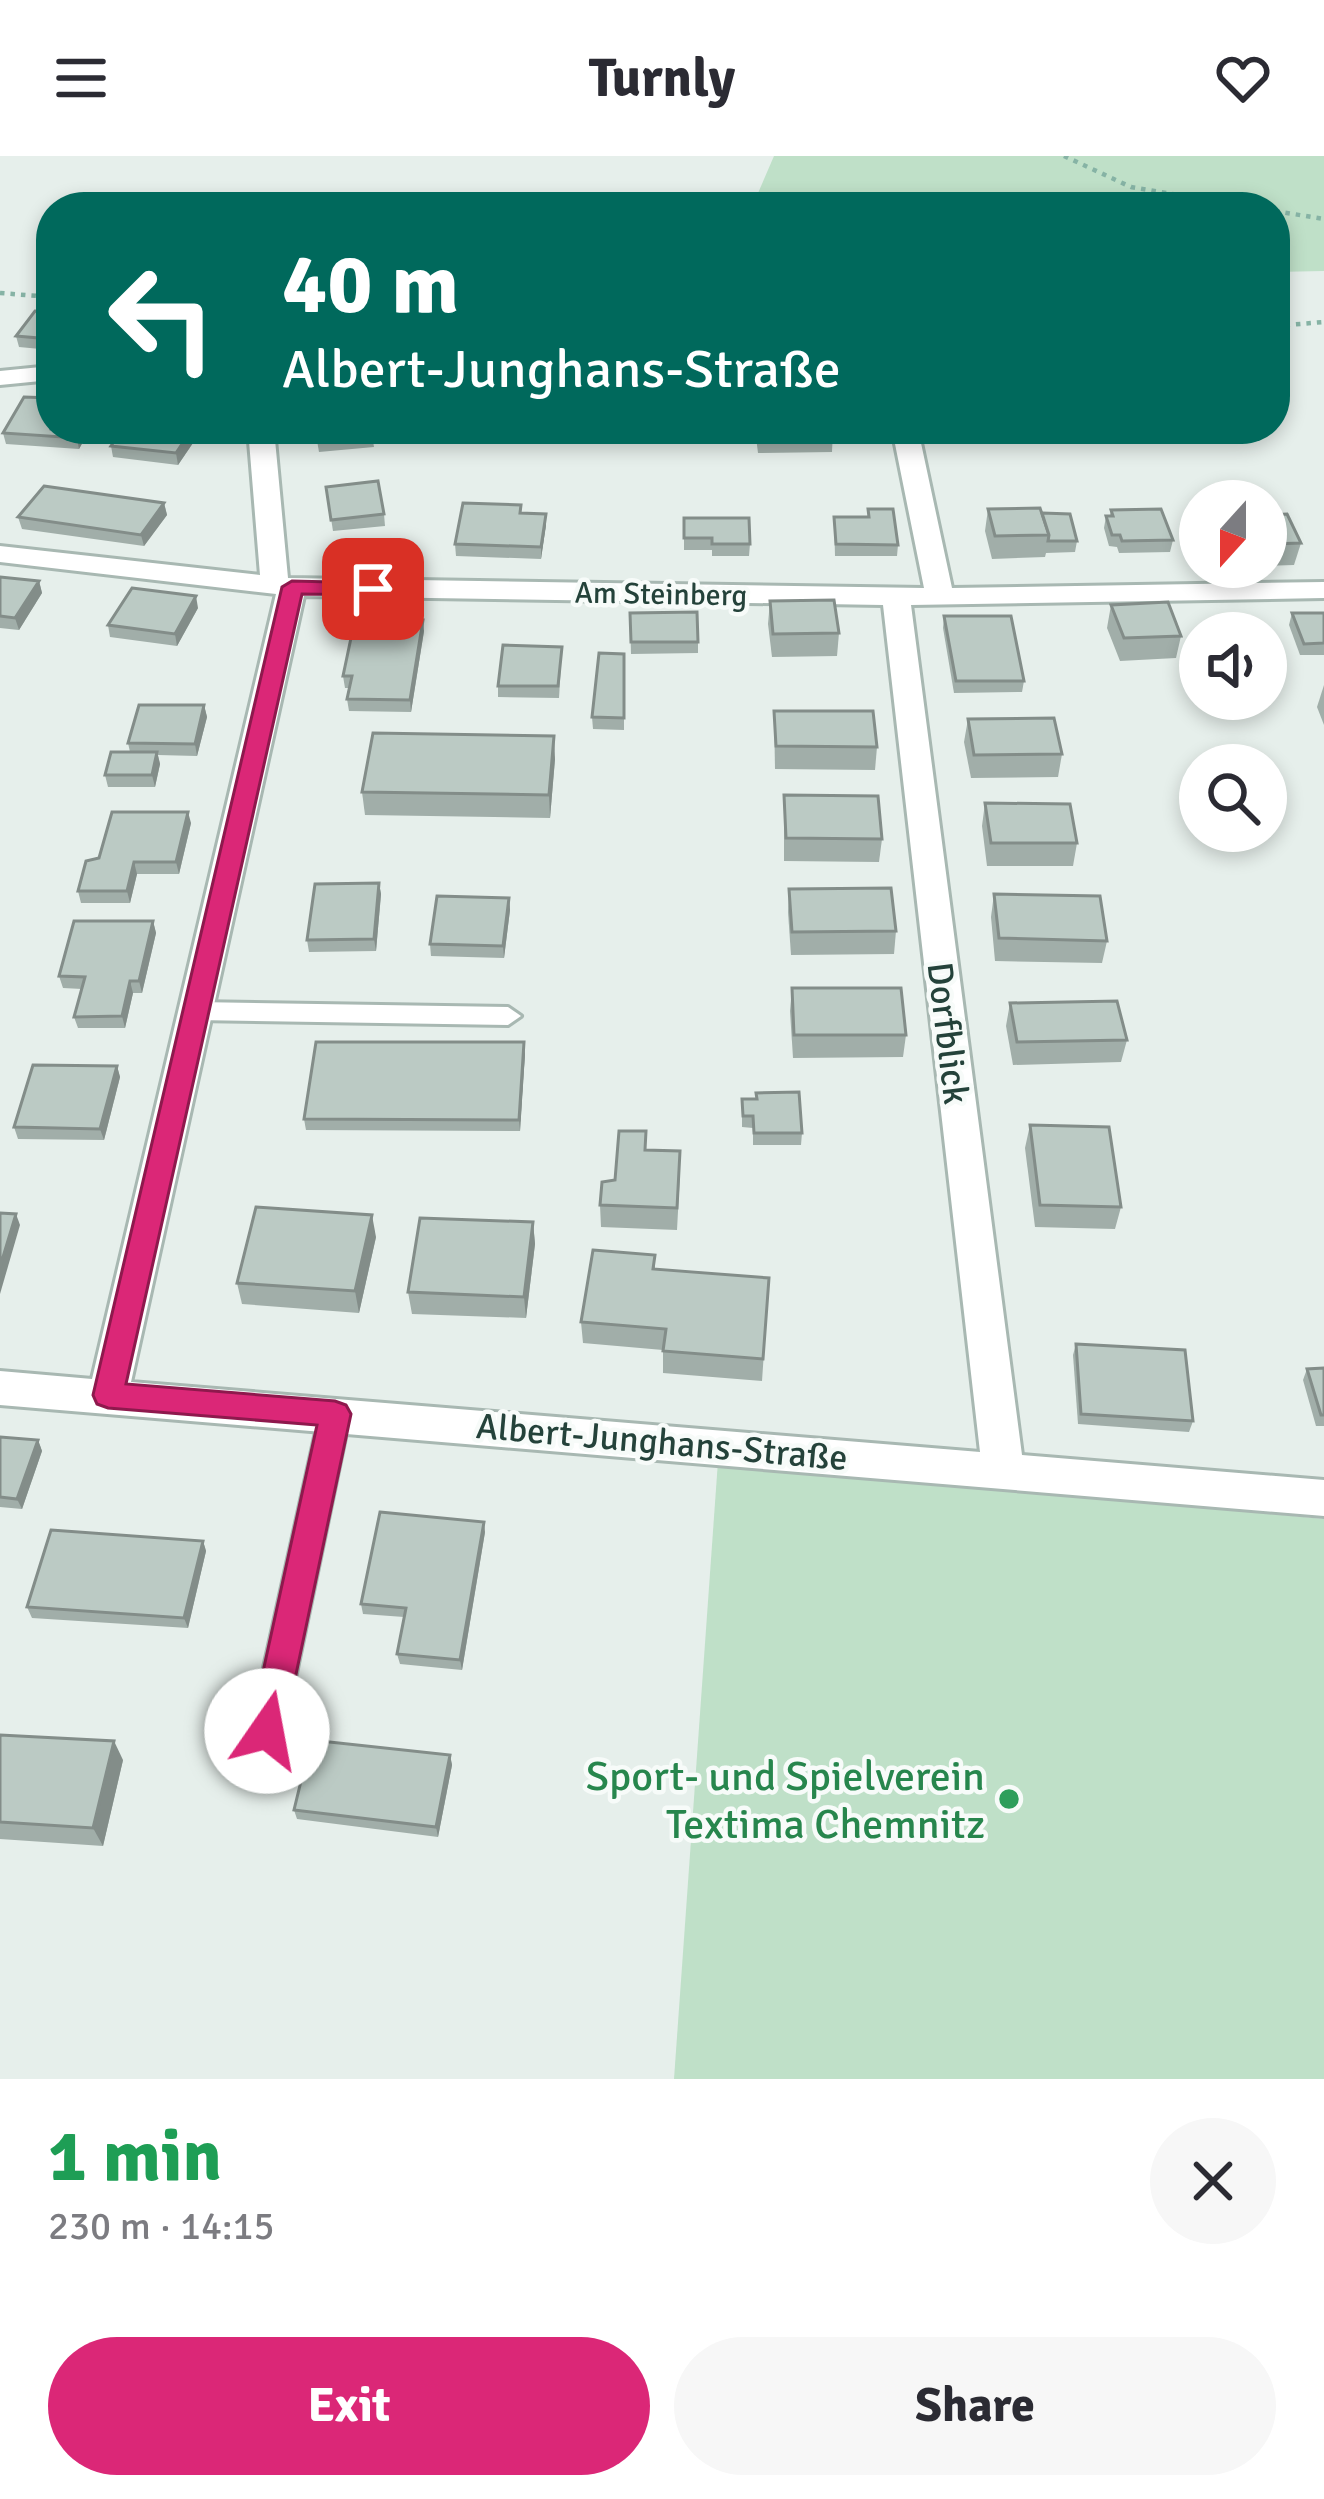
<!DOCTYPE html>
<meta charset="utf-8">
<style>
:root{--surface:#fff;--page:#f7f7f7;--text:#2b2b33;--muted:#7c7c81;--accent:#db2777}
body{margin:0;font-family:Signika,sans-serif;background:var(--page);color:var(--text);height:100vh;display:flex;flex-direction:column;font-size:45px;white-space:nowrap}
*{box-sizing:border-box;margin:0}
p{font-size:39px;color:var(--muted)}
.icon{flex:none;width:66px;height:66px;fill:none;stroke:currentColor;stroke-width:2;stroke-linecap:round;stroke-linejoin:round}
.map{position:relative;height:1923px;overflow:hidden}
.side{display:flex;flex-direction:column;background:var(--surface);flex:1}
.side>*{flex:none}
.guide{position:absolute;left:36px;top:36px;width:1254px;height:252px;border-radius:48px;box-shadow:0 6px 18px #0003;background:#00695c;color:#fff;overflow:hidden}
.needle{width:78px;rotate:201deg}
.fabs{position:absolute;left:1179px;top:324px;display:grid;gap:24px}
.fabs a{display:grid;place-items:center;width:108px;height:108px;border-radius:50%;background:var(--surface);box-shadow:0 6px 18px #0003;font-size:60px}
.pin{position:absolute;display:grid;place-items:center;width:102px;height:102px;color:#fff;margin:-51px;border-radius:24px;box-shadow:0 6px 18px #0006}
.me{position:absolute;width:132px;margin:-66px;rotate:12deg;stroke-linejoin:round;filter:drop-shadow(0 0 9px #0008)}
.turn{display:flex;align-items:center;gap:42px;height:252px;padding:0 48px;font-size:54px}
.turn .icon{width:156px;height:156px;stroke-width:2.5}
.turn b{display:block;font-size:84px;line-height:102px}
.round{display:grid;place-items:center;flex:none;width:126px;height:126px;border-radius:63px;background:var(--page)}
.head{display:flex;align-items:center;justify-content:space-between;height:204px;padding:0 48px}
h1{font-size:72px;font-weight:700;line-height:90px;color:#1e9e55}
.action{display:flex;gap:24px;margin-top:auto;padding:24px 48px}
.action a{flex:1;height:138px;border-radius:72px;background:var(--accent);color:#fff;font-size:48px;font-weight:700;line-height:138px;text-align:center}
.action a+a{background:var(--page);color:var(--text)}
header{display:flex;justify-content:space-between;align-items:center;height:156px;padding:0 48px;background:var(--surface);font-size:54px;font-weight:700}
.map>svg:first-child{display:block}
.green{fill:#bfe0c8}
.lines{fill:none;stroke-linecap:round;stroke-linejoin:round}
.service-casing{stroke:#a8b8b2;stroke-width:6}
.minor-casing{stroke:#a8b8b2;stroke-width:6}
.path{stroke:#86b3a5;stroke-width:4.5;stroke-dasharray:4.5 6;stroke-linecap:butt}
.service{fill:#fff;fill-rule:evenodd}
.minor{fill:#fff;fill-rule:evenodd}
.wall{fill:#a1aea9}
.shaded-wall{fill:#838d89}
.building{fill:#bbcac4;stroke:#838d89;stroke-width:3}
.route{fill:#db2777;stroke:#8e194d;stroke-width:3}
.leisure-dot{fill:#2e9e5b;stroke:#f7fbf9;stroke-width:4.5}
.labels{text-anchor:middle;stroke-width:9;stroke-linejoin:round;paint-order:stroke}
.far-street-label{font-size:30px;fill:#24423a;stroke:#f7fbf9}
.street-label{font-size:36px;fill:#24423a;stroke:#f7fbf9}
.near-leisure-label{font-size:42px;fill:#27864d;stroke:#f7fbf9;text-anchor:end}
</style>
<header><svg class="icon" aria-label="menu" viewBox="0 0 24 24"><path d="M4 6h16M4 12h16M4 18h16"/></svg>Turnly<svg class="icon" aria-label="heart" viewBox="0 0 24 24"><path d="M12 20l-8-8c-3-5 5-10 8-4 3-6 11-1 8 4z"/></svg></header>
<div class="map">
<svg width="1324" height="1923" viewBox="0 0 1324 1923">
<rect width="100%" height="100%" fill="#e6efeb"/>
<g class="green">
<polygon points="774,0 1324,0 1324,115 1275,116 1275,51 752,51"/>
<polygon points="718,1305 1324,1363 1324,1923 674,1923"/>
</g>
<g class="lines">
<defs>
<g id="service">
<polygon points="196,846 508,851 521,860 508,869 196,864 183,855"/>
<polygon points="335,1245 346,1249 350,1258 284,1575 279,1586 267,1591 255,1586 250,1575 320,1258 324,1249"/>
</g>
<g id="minor">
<polygon points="51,210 51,224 0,229 0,215"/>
<path d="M248 273H274L288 422 924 432 892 273H918L952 432 1324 426V442L911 449 1022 1299 1324 1324V1360L0 1249V1215L92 1223 276 438 0 406V390L260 419ZM304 440 883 449 980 1296 131 1226Z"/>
</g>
</defs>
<use href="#service" class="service-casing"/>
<use href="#minor" class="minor-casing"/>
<g class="path">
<polyline points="1064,0 1131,31 1249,51"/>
<polyline points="1275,55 1324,63"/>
<polyline points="0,137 51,141"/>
<polyline points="1275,170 1324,166"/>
</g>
<use href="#service" class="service"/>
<use href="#minor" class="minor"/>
</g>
<g class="wall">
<polygon points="51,157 51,194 19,191 16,180"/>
<polygon points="90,273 79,293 6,288 3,277"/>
<polygon points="315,273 371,273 374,291 319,296"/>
<polygon points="755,273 833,273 832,296 758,297"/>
<polygon points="197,281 178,309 113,301 111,290"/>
<polygon points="326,331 384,358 385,370 333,375"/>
<polygon points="1266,346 1301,387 1294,409 1266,410"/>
<polygon points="164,347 167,359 144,390 22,373 18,361"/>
<polygon points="868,353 898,389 897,400 835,400 834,361 868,361"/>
<polygon points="988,353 1042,357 1077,385 1075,396 1046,397 1045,401 992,403 985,375"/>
<polygon points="1111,354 1173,384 1170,396 1119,397 1117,391 1109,390 1104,372 1106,360 1110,360"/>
<polygon points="522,357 546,369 541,403 456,400 455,388"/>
<polygon points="684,362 750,388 749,400 712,400 712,394 684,394"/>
<polygon points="0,421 39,425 42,437 19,474 0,472"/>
<polygon points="770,445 839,477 837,500 772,501 768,468"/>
<polygon points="1111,449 1181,480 1176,502 1120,505 1107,472"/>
<polygon points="198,452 177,490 110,481 108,469"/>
<polygon points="630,457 698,486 698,497 631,498"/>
<polygon points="1292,457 1324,457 1324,499 1300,499 1289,469"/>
<polygon points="944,460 1024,525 1022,536 954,537 943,472"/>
<polygon points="424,475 411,556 349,555 347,543 350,532 345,532 343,520"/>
<polygon points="562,491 559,542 498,541 498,530"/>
<polygon points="624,498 624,574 593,573 592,561"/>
<polygon points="1324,529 1324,569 1317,551"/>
<polygon points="204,549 207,561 197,600 158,599 160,608 155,631 108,631 105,619 130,596 128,587"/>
<polygon points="774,555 877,591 875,614 775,613"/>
<polygon points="968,563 1062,598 1058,621 971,622 964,586"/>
<polygon points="555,603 550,662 365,659 362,636"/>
<polygon points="784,639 882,683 879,706 784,705"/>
<polygon points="985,647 1077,687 1073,710 987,710 982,670"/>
<polygon points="191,667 179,718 137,718 130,747 81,747 78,735 99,702"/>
<polygon points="379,727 381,738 376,795 309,796 307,784"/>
<polygon points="789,733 896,775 894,798 791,799 788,756"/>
<polygon points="994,738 1107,785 1102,807 995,805 991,761"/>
<polygon points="509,742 510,754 504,802 431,800 430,788"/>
<polygon points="153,765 156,777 142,837 133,837 125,872 78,872 74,861 82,833 63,832 59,820"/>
<polygon points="792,832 906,879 903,901 793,902 790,855"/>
<polygon points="1010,847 1127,884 1121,906 1013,909 1006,870"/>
<polygon points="525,898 520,975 306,974 304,963"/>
<polygon points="117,910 120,921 104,984 18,983 14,971"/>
<polygon points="742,943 802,977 801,989 753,989 753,972 742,971"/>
<polygon points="1030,969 1121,1051 1115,1073 1035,1071 1025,992"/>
<polygon points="646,975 646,994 680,1018 677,1074 601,1071 600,1049"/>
<polygon points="533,1066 535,1088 526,1162 412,1158 408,1136"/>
<polygon points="376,1081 359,1157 242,1148 237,1127"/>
<polygon points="655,1099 655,1114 769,1122 762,1225 663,1217 663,1194 583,1187 581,1166"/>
<polygon points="1076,1188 1193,1265 1189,1276 1078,1268 1073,1199"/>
<polygon points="1324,1212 1324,1270 1316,1270 1303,1224 1307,1213"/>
<polygon points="0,1281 38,1284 42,1295 22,1353 0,1351"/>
<polygon points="485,1376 462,1514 400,1508 397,1498 404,1461 363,1458 361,1448"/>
<polygon points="203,1385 206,1395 188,1472 32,1462 27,1451"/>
<polygon points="0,1579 123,1604 103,1690 0,1683"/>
<polygon points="450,1599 452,1609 438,1681 297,1663 294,1654"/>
</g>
<g class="shaded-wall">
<polygon points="81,273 90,273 79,293 77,282"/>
<polygon points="192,273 196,273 197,281 178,309 176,297"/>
<polygon points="164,347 167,359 144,390 141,379"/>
<polygon points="546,358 546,369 541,403 541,391"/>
<polygon points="39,425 42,437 19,474 15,462"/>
<polygon points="196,440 198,452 177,490 175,478"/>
<polygon points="423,464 424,475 411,556 410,544"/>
<polygon points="204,549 207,561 197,600 195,588"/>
<polygon points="554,580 555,603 550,662 549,639"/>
<polygon points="157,596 160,608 155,631 152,619"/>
<polygon points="188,656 191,667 179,718 176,706"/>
<polygon points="134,706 137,718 130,747 127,735"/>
<polygon points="379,727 381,738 376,795 374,783"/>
<polygon points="509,742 510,754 504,802 503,790"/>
<polygon points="153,765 156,777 142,837 139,825"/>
<polygon points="130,825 133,837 125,872 122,860"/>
<polygon points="524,886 525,898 520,975 519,964"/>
<polygon points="117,910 120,921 104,984 100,973"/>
<polygon points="16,1058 20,1069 0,1138 0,1111"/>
<polygon points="372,1059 376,1081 359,1157 355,1135"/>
<polygon points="533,1066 535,1088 526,1162 524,1141"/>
<polygon points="38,1284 42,1295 22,1353 17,1343"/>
<polygon points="484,1366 485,1376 462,1514 460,1504"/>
<polygon points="203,1385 206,1395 188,1472 184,1462"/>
<polygon points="114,1585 123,1604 103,1690 93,1672"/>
<polygon points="450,1599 452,1609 438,1681 436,1671"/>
</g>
<g class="building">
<polygon points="35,155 51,157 51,183 16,180"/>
<polygon points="24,241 51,242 51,273 81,273 77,282 3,277"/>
<polygon points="123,273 192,273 176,297 111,290"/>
<polygon points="316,273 371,273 373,279 317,285"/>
<polygon points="758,273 833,273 833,274 759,275"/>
<polygon points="378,325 384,358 331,364 326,331"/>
<polygon points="44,330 164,347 141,379 18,361"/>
<polygon points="1266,346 1270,346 1275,359 1266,359"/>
<polygon points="463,347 521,349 520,357 546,358 541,391 455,388"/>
<polygon points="1040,352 1049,379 995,380 988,353"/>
<polygon points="868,353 893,353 898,389 836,388 834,361 869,361"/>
<polygon points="1161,353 1173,384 1122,385 1120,379 1112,379 1106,360 1113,360 1111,354"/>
<polygon points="1042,357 1070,358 1077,385 1048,385 1049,379"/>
<polygon points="1287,358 1301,387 1266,388 1266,359"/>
<polygon points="684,362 749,362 750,388 712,388 712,382 684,382"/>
<polygon points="0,421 39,425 15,462 0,460"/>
<polygon points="132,432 196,440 175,478 108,469"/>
<polygon points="834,444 839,477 773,478 770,445"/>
<polygon points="1168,446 1181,480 1124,482 1111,449"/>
<polygon points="697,456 698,486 631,486 630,457"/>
<polygon points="1292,457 1324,457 1324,487 1304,488"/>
<polygon points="944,460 1011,460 1024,525 956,525"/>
<polygon points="355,463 423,464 410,544 347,543 352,520 343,520"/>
<polygon points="503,489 562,491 558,530 498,530"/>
<polygon points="599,497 624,498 624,562 592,561"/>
<polygon points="139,549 204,549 195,588 128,587"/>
<polygon points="774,555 873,555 877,591 776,590"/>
<polygon points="1054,562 1062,598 974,599 968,563"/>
<polygon points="373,577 554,580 549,639 362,636"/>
<polygon points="111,596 157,596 152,619 105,619"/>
<polygon points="784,639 878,640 882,683 786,682"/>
<polygon points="985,647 1070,648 1077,687 991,687"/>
<polygon points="112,656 188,656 176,706 134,706 127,735 78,735 86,705 99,702"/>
<polygon points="379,727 374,783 307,784 315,728"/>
<polygon points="891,732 896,775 792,776 789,733"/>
<polygon points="994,738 1100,740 1107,785 999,782"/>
<polygon points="437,740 509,742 503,790 430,788"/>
<polygon points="74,765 153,765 139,825 130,825 122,860 74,861 85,821 59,820"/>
<polygon points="792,832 901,832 906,879 794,879"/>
<polygon points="1117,845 1127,884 1017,886 1010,847"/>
<polygon points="316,886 524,886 519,964 304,963"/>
<polygon points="33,909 117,910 100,973 14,971"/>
<polygon points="799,936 802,977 754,977 753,960 743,960 742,943 757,943 756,937"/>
<polygon points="1030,969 1109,971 1121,1051 1040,1049"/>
<polygon points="619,975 646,975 645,994 680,995 677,1052 600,1049 602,1026 615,1024"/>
<polygon points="256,1051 372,1059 355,1135 237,1127"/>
<polygon points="0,1057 16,1058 0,1111"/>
<polygon points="420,1062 533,1066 524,1141 408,1136"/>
<polygon points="593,1094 655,1099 653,1113 769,1122 763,1203 663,1195 666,1173 581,1166"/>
<polygon points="1076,1188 1185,1194 1193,1265 1081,1258"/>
<polygon points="1324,1212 1324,1259 1321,1259 1307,1213"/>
<polygon points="0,1281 38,1284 17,1343 0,1341"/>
<polygon points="380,1356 484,1366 460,1504 397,1498 406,1452 361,1448"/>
<polygon points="51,1374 203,1385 184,1462 27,1451"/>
<polygon points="0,1579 114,1585 93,1672 0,1666"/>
<polygon points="311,1584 450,1599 436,1671 294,1654"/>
</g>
<polygon class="route" points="292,425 373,427 383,433 373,439 302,438 126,1228 335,1245 346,1249 351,1258 284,1575 279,1587 267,1592 255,1587 250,1575 317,1269 108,1252 97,1248 93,1239 282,431"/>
<circle class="leisure-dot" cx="1009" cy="1643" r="12"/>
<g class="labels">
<g class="far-street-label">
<text transform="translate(661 438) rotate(1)" y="10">Am Steinberg</text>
</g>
<g class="street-label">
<text transform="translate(949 877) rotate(83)" y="13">Dorfblick</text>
<text transform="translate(662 1285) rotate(5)" y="13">Albert-Junghans-Straße</text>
</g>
<g class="near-leisure-label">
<text x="985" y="1634">Sport- und Spielverein<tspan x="985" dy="48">Textima Chemnitz</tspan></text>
</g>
</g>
</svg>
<div class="fabs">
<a><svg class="needle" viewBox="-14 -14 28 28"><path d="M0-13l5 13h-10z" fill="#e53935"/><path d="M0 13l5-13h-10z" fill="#7c7c81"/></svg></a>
<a><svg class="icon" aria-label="sound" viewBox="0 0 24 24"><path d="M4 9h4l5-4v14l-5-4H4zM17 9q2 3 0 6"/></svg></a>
<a><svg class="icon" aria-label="search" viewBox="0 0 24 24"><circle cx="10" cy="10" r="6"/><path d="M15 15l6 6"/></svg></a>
</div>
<div class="pin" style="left:373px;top:433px;background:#d93025"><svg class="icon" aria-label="arrive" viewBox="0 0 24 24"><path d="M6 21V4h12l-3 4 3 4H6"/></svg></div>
<svg class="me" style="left:267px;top:1575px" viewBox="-20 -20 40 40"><circle r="19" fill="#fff"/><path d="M0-13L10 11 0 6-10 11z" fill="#db2777"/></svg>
<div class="guide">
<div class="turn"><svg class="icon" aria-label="left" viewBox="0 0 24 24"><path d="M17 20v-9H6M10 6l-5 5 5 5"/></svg><div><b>40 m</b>Albert-Junghans-Straße</div></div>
</div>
</div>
<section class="side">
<div class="head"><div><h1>1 min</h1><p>230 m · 14:15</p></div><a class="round"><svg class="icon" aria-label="close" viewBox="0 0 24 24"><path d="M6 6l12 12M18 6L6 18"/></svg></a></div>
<div class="action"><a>Exit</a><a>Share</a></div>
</section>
